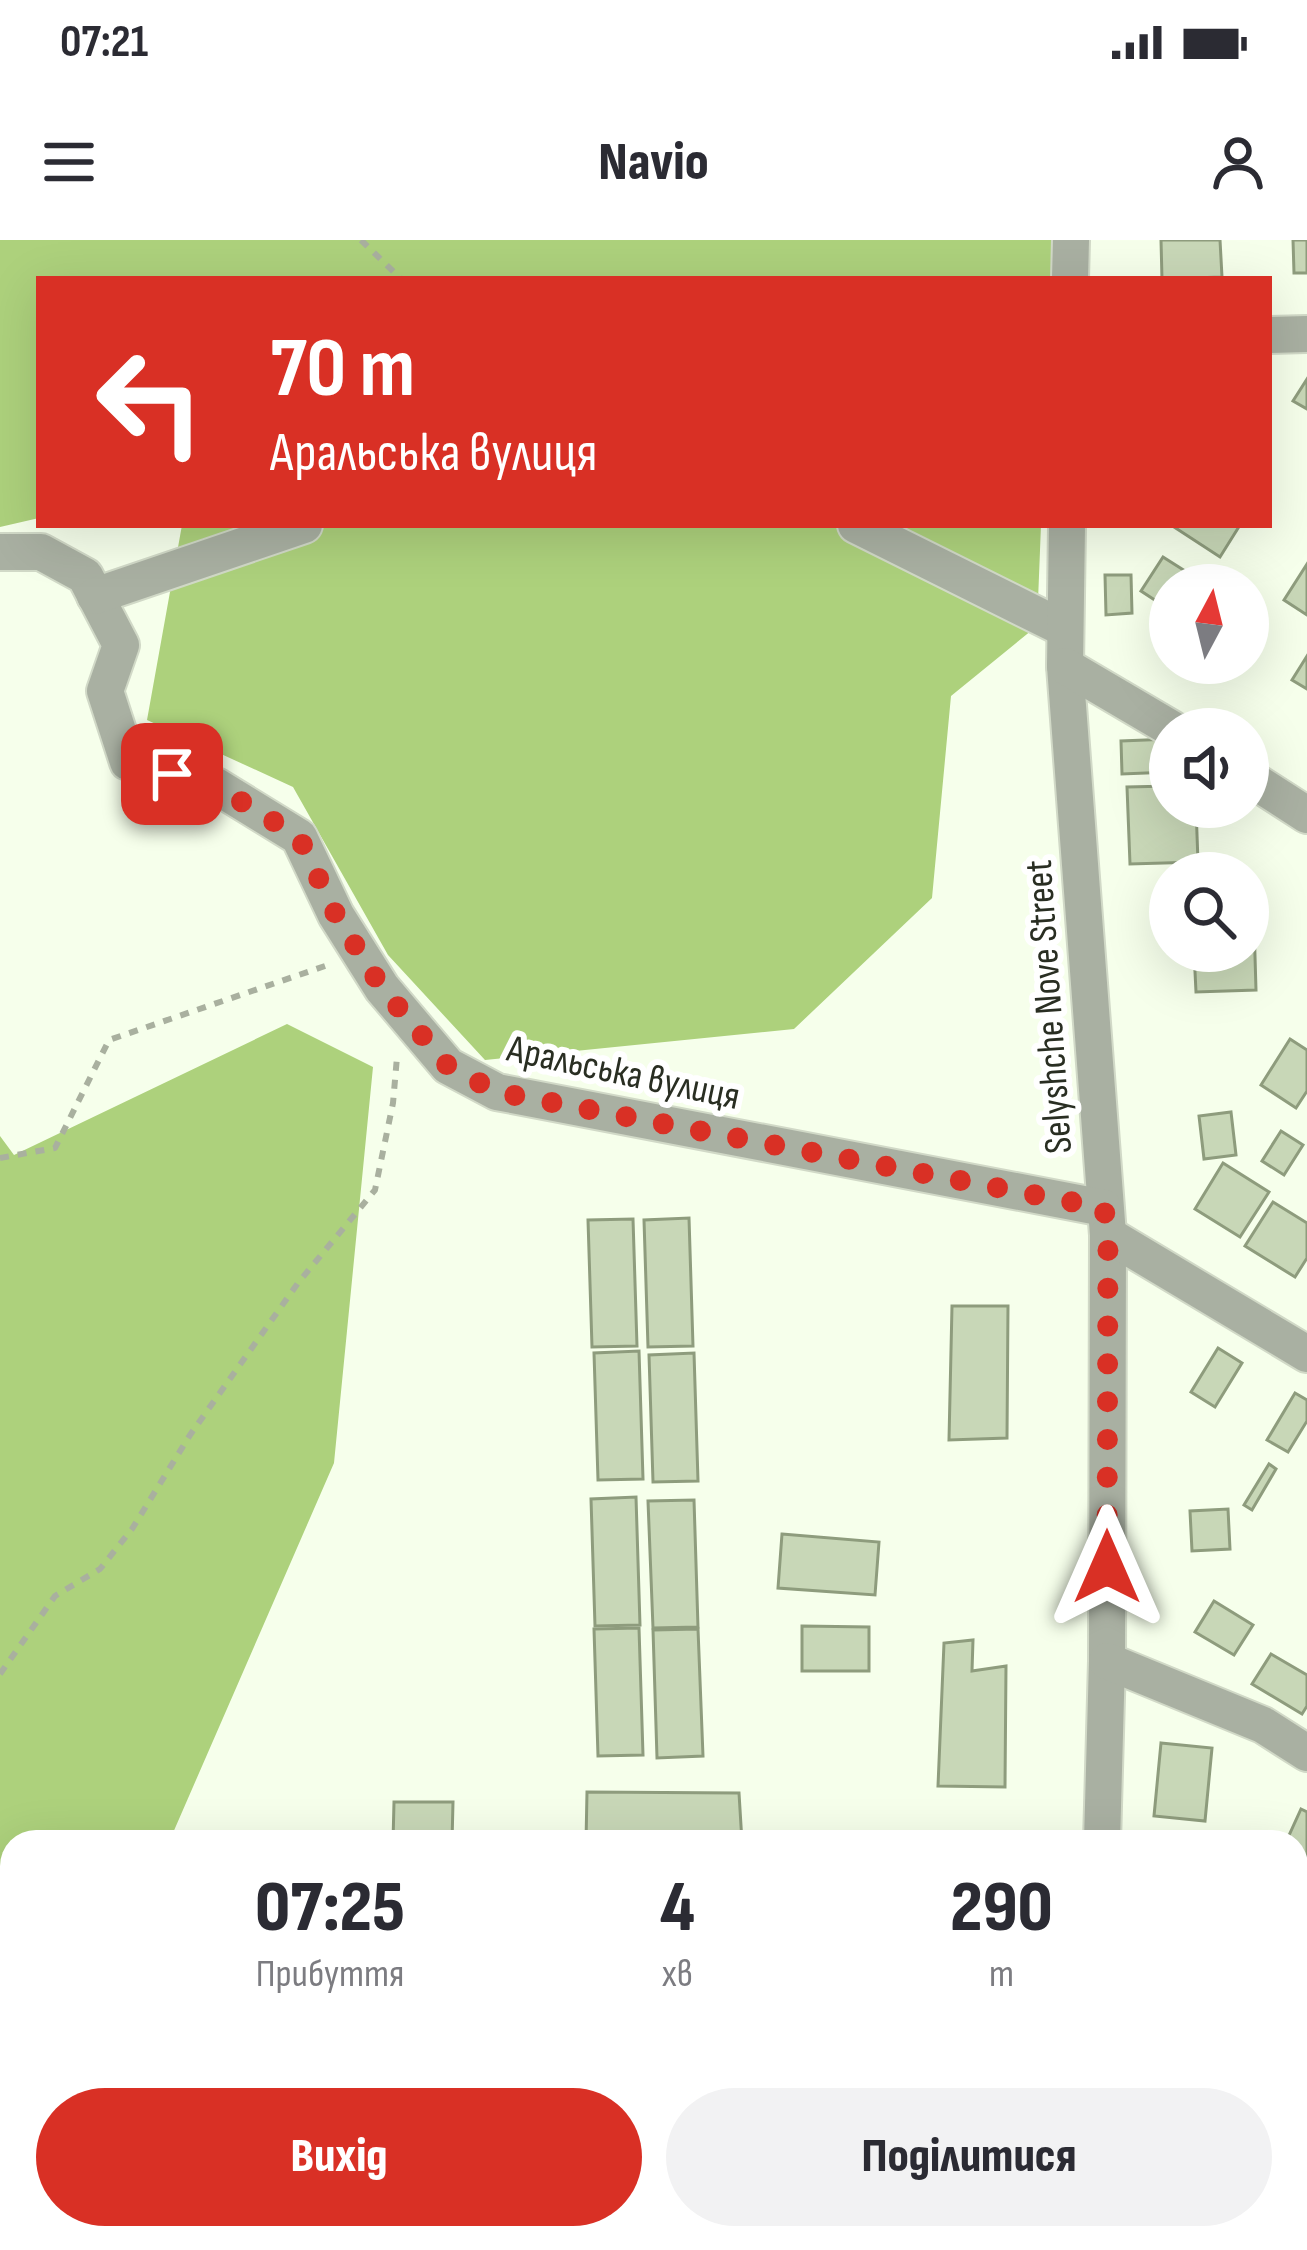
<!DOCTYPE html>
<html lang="uk">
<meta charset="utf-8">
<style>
:root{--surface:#fff;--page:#f2f2f3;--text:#2b2b33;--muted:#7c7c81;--accent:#d93025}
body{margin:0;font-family:"Sofia Sans Condensed",sans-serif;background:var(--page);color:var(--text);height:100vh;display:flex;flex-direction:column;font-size:45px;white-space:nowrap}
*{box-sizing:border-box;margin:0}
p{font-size:39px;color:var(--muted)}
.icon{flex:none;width:66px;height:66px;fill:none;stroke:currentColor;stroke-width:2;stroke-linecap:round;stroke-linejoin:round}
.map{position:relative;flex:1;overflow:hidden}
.side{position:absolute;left:0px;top:1590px;width:1308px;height:420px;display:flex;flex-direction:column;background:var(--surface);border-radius:36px 36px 0 0;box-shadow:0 12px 48px #0002}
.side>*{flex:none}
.top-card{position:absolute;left:36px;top:36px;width:1236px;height:252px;border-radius:0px;box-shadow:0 12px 48px #0002;background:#d93025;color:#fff;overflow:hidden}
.needle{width:78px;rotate:7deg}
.fabs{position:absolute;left:1149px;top:324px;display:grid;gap:24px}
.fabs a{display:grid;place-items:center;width:120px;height:120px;border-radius:50%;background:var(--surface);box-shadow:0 12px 48px #0002;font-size:60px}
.pin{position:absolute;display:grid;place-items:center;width:102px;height:102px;color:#fff;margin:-51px;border-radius:24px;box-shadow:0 6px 18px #0006}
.me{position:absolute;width:132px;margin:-66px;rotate:0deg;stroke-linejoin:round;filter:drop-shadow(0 0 9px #0008)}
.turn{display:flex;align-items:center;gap:42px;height:252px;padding:0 36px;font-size:54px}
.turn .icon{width:156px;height:156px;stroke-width:2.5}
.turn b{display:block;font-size:84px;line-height:102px}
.eta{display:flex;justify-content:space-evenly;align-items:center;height:204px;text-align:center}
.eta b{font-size:72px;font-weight:800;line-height:84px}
.button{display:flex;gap:24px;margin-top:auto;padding:24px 36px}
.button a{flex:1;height:138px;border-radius:72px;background:var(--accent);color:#fff;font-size:48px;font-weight:800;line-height:138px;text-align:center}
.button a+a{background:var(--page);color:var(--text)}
.status{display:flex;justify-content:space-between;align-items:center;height:84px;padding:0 60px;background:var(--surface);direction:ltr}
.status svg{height:33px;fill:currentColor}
header{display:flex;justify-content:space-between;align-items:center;height:156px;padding:0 36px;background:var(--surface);font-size:54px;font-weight:800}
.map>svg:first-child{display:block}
.forest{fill:#add17c}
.building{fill:#c8d7b7;stroke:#8e9c7d;stroke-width:3}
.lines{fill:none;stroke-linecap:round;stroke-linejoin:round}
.minor-casing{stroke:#d1d9c7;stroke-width:40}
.path{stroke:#a9b09f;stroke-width:6;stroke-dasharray:9 9;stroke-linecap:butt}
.minor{stroke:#a9b0a2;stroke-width:36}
.route{stroke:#d93025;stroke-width:21;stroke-dasharray:0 37.8}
.labels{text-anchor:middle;stroke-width:12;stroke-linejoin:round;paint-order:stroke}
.street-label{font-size:39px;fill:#292e22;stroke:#fff}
</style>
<div class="status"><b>07:21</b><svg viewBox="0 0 49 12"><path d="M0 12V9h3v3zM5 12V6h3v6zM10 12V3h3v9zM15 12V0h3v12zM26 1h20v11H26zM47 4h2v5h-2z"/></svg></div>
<header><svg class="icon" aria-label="menu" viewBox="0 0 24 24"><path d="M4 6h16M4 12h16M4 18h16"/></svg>Navio<svg class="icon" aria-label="person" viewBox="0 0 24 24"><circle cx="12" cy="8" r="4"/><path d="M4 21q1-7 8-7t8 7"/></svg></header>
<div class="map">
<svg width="1307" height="2010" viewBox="0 0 1307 2010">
<rect width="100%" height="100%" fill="#f6ffeb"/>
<g class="forest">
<polygon points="0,0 1053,0 1051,39 39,39 39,278 0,287"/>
<polygon points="182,285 1041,285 1037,386 951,456 932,658 794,789 485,820 388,715 293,547 147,480"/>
<polygon points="287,784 373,827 334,1223 169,1602 12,1602 12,1998 189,1998 190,2010 0,2010 0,896 14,915"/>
</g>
<g class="building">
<polygon points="1161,0 1220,0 1222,37 1162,39"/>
<polygon points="1293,0 1307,0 1307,33 1294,33"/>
<polygon points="1307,139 1307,169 1293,161"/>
<polygon points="1171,285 1240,285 1220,317"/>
<polygon points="1163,317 1193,336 1188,345 1170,345 1170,370 1141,351"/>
<polygon points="1307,324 1307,375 1284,360"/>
<polygon points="1105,335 1131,335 1132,373 1106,375"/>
<polygon points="1307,416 1307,449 1292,440"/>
<polygon points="1170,499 1170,532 1122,534 1121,501"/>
<polygon points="1170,546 1170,567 1196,567 1198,622 1130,624 1127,547"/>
<polygon points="1248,682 1254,682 1256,750 1196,752 1194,711 1248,711"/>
<polygon points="1290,799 1307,810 1307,851 1296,868 1261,845"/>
<polygon points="1231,872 1236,915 1204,919 1199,876"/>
<polygon points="1281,891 1303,905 1284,935 1262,921"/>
<polygon points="1223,923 1269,952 1240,997 1195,969"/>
<polygon points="1273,962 1307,983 1307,1018 1295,1037 1245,1006"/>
<polygon points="689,978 693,1106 648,1107 644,980"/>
<polygon points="633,979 637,1106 592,1107 588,980"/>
<polygon points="952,1066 1008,1066 1007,1198 949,1200"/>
<polygon points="1218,1108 1242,1123 1215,1167 1191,1152"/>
<polygon points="639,1111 643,1239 598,1240 594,1113"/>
<polygon points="694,1113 698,1241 653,1242 649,1115"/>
<polygon points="1295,1153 1307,1160 1307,1181 1288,1212 1267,1200"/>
<polygon points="1269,1224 1276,1229 1252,1270 1244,1265"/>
<polygon points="636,1257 640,1385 595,1386 591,1259"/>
<polygon points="694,1260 698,1387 653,1388 648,1261"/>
<polygon points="1228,1269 1230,1309 1192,1311 1190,1271"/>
<polygon points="782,1294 879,1302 875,1355 778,1348"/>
<polygon points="1214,1361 1253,1385 1234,1415 1195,1392"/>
<polygon points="802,1386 869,1387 869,1431 802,1431"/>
<polygon points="639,1388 643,1515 598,1516 594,1389"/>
<polygon points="698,1389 703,1516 657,1518 653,1390"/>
<polygon points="973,1400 972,1431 1006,1426 1005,1547 938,1546 944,1403"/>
<polygon points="1271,1414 1307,1435 1307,1466 1302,1474 1252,1444"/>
<polygon points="1161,1503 1212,1508 1205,1581 1154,1576"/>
<polygon points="587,1552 739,1553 742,1602 586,1602"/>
<polygon points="394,1562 453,1562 452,1602 393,1602"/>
<polygon points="1301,1569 1307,1572 1307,1621 1296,1616 1296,1602 1286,1602"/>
<polygon points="1307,1916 1307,1978 1296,1979 1296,1917"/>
</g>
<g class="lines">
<defs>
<g id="minor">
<polyline points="1070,39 1071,0"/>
<polyline points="1269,95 1307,94"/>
<polyline points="856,285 1065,389"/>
<polyline points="1067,285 1065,426 1108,995 1107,1421 1102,1602"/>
<polyline points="0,312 41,312 85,336 121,405 105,451 128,522 216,546 299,597 336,675 382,748 448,826 497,852 1104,968"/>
<polyline points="95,356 304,285"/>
<polyline points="1065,426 1172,489"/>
<polyline points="1248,537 1307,575"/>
<polyline points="1108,995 1307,1114"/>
<polyline points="1107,1421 1263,1485 1307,1513"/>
<polyline points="1090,2010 1090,1998"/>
</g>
</defs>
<use href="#minor" class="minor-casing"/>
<g class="path">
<polyline points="361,0 401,39"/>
<polyline points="0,918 55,908 109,800 328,725"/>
<polyline points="0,1434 55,1356 100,1329 132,1289 190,1195 298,1043 375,950 393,863 397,817"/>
</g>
<use href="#minor" class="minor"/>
</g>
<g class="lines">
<polyline class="route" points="172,534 216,546 299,597 336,675 382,748 448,826 497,852 1104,968 1108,995 1107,1327"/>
</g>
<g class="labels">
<g class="street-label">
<text transform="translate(1047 767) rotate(-94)" y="14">Selyshche Nove Street</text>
<text transform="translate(624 831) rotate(12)" y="14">Аральська вулиця</text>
</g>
</g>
</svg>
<div class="fabs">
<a><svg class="needle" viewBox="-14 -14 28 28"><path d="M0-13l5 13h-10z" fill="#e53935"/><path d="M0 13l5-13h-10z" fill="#7c7c81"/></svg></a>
<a><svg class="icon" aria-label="sound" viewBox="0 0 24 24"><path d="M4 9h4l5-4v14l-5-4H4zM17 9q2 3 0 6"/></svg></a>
<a><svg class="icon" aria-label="search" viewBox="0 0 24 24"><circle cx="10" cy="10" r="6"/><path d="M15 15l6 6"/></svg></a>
</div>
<div class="pin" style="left:172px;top:534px;background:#d93025"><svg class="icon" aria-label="arrive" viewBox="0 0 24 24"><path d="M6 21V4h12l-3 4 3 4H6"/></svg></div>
<svg class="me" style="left:1107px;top:1327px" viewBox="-20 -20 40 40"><path d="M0-17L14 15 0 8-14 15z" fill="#d93025" stroke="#fff" stroke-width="4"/></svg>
<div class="top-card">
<div class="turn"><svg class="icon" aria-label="left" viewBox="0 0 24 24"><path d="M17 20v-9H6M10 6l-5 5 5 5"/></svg><div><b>70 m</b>Аральська вулиця</div></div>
</div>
<section class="side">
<div class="eta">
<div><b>07:25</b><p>Прибуття</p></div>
<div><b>4</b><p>хв</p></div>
<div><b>290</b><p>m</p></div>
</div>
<div class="button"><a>Вихід</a><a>Поділитися</a></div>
</section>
</div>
